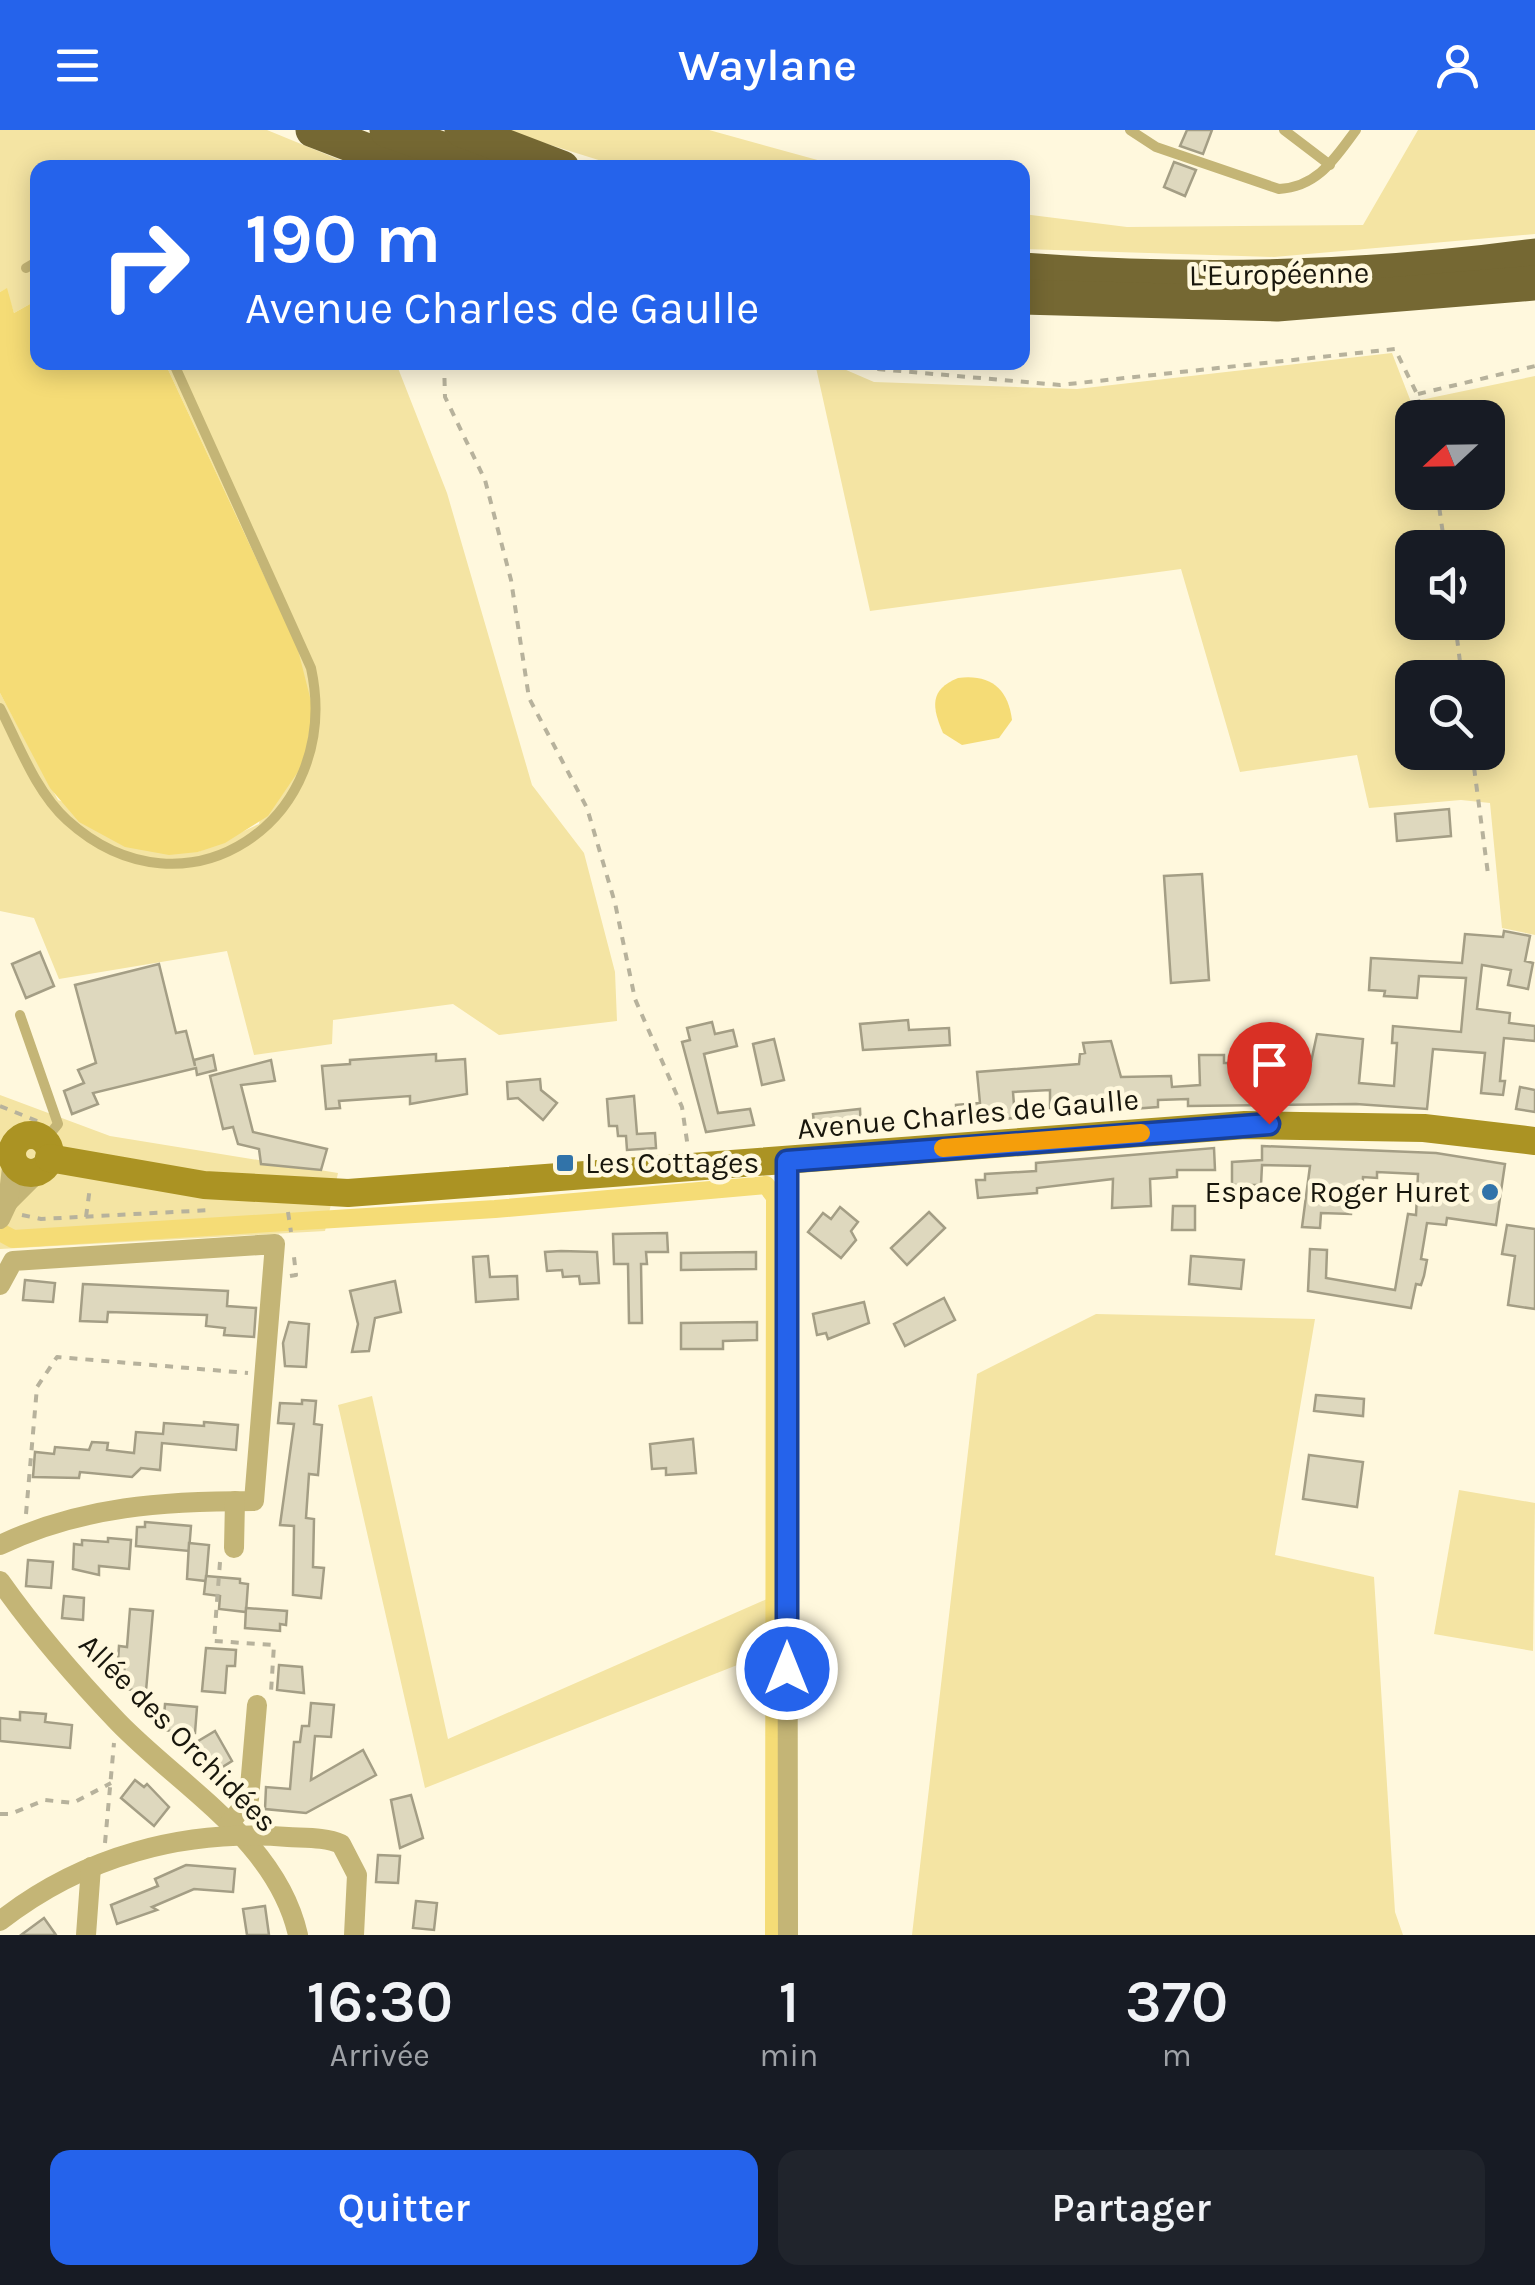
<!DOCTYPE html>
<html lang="fr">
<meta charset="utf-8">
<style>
:root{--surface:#171b24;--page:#20242c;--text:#f1f3f6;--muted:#9ea1a6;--accent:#2563eb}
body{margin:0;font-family:Karla,sans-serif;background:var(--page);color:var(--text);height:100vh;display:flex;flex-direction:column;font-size:38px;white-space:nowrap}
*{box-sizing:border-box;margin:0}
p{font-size:32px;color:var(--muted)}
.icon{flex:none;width:55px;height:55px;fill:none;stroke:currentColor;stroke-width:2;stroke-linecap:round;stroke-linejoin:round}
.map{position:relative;height:1805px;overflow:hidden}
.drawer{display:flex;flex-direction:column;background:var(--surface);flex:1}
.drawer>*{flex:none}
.hud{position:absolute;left:30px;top:30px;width:1000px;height:210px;border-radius:20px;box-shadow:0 5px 25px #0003;background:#2563eb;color:#fff;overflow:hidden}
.needle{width:65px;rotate:248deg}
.tools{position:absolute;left:1395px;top:270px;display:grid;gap:20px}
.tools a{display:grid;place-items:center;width:110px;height:110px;border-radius:20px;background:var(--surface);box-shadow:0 5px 25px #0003;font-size:50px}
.pin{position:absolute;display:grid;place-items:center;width:85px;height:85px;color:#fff;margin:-102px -42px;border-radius:50% 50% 50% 0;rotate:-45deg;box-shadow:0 0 10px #0007}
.pin .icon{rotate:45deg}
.me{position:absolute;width:110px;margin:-55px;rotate:0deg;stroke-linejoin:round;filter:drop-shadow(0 0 8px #0008)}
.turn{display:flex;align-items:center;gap:35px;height:210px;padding:0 50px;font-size:45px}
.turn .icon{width:130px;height:130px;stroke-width:2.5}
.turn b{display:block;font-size:70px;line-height:85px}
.eta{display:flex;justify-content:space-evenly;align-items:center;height:170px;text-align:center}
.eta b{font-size:60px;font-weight:600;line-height:70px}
.action{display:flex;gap:20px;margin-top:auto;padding:20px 50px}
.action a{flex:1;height:115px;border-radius:20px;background:var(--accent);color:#fff;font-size:40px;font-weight:600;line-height:115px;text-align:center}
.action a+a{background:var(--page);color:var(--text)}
header{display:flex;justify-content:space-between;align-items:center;height:130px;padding:0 50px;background:var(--accent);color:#fff;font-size:45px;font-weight:600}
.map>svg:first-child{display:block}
.green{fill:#f4e4a3;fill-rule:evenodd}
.water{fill:#f5dc76}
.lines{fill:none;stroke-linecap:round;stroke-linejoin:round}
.canal{stroke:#f5dc76;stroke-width:18}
.building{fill:#ded8be;stroke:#a49e85;stroke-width:2.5}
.path{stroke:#b7b29c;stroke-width:4;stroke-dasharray:8 8;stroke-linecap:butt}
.service{stroke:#c4b576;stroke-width:10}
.minor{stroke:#c4b576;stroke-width:20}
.secondary{stroke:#ab9323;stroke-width:28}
.motorway{stroke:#756833;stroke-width:35}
.route-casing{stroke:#184099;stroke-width:25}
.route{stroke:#2563eb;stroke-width:18}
.slow{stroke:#f59e0b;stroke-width:18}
.poi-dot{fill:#3173a9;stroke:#fff8dd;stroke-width:4}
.labels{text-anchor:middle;stroke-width:9;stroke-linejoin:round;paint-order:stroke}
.street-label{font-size:30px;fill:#18160c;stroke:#fff8dd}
.poi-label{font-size:30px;fill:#18160c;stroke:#fff8dd;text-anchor:start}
</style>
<header><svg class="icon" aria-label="menu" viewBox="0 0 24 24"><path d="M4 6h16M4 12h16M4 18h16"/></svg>Waylane<svg class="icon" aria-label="person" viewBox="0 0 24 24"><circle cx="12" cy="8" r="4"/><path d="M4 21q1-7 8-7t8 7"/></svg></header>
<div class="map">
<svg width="1535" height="1805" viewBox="0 0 1535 1805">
<rect width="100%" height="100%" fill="#fff8dd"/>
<g class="green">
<polygon points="0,0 267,0 357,37 38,38 37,141 31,145 37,153 37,170 14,183 6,159 0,162"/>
<polygon points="502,0 709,0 843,37 621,37"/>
<polygon points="1418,0 1535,0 1535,104 1274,127 1023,119 1023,84 1127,97 1363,95"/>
<path d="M1392 223 1411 272 1535 246V805L1502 798 1490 673 1461 670 1369 678 1357 625 1240 642 1181 439 870 481 815 233H830L874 252 1077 259ZM1412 288H1488V362H1412ZM1412 418H1488V492H1412ZM1412 548H1488V622H1412Z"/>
<polygon points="165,233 396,233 447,363 532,655 584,723 615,842 617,891 499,905 453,874 333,890 332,914 254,925 227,821 59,849 34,788 0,781 0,563 58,670 198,722 259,694 297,516"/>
<polygon points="0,965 110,1006 338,1043 325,1101 0,1119"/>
<polygon points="1096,1184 1315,1189 1275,1425 1374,1447 1395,1782 1403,1805 912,1805 977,1244"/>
<polygon points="372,1266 448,1609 767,1469 768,1523 425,1658 338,1275"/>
<polygon points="1459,1360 1535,1373 1533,1521 1434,1504"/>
</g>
<g class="water">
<polygon points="7,158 14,183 37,170 38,232 165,233 297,516 313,579 304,633 268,686 225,713 198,722 169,725 125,717 79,692 50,658 0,563 0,162"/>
<path d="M958 548C990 544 1008 558 1012 590L999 608 962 615 943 603C932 577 929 560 958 548Z"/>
</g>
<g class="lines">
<polyline class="canal" points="0,1102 13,1109 495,1079 766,1055 775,1067 774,1805"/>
</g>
<g class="building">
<polygon points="1187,0 1212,0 1203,24 1180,16"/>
<polygon points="1174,32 1196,40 1185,66 1164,57"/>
<polygon points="1449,679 1451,706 1397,711 1395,684"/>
<polygon points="1202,744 1209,850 1171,853 1164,746"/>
<polygon points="1504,801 1530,806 1525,831 1533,833 1528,859 1508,855 1511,840 1482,835 1477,879 1510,883 1509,893 1535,896 1535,911 1504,908 1500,951 1505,951 1503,965 1481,963 1485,923 1433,919 1427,979 1356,974 1188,976 1188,969 1158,970 1158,977 1091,982 1090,978 1050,978 1050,960 1013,962 1015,988 957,992 956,975 980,973 977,942 1079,934 1080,924 1085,923 1083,913 1111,911 1121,947 1171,946 1172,957 1200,955 1199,925 1224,925 1224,933 1232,933 1231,944 1279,942 1278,951 1307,951 1317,904 1363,909 1359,953 1394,956 1397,913 1392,913 1393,896 1461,902 1466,848 1419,846 1417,868 1384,866 1385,861 1369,860 1371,828 1462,833 1465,804 1503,807"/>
<polygon points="40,822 54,856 26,868 12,834"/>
<polygon points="159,834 176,903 186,901 195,936 194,930 213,925 216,940 197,945 196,938 93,963 98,974 72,984 64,961 84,953 78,940 96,933 75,855"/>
<polygon points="908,890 909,900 949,898 950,915 863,920 860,894"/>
<polygon points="712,892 715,904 733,900 737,916 704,924 718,983 750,979 754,995 706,1002 682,912 690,910 687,898"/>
<polygon points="774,909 784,950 762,955 753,914"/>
<polygon points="436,924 436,931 465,929 467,964 410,974 410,966 339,971 340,978 326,979 322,936 350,934 350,930"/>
<polygon points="271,930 275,951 241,955 253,1002 327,1019 321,1040 261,1034 259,1019 238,1014 233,997 223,999 210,946"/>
<polygon points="540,949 541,960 557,973 543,990 518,968 508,969 507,952"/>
<polygon points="1520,957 1535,960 1535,982 1516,979"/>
<polygon points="634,966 637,1004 655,1003 656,1018 627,1020 626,1006 618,1006 617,996 609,996 607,969"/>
<polygon points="860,979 861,1000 815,1003 813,984"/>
<polygon points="1262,1016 1436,1023 1505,1034 1496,1095 1447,1088 1446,1095 1427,1093 1421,1129 1427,1130 1424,1146 1421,1155 1416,1154 1411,1178 1308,1161 1310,1119 1327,1120 1326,1148 1395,1160 1408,1084 1416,1085 1418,1044 1377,1042 1377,1048 1363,1047 1362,1069 1352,1068 1351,1084 1321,1083 1320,1098 1302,1097 1310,1036 1262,1035 1261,1055 1232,1055 1232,1032 1262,1030"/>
<polygon points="1214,1018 1215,1040 1177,1040 1177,1047 1150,1049 1151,1076 1112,1078 1113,1049 1037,1058 1037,1063 978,1068 976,1050 985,1050 985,1044 1036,1041 1036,1033"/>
<polygon points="1173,1076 1195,1076 1195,1100 1172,1100"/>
<polygon points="840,1077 858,1092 851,1101 856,1110 841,1128 808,1102 823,1083 831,1089"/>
<polygon points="929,1082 945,1098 907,1135 891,1118"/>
<polygon points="1507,1095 1535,1099 1535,1179 1508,1175 1515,1126 1502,1124"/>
<polygon points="667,1103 668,1122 646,1122 647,1134 641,1134 642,1193 629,1193 628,1134 614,1134 613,1104"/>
<polygon points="561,1121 597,1122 599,1153 580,1154 579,1146 563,1147 562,1140 547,1141 545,1122"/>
<polygon points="756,1122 756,1139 681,1140 681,1123"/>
<polygon points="488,1126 490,1147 517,1146 518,1169 476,1172 473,1127"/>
<polygon points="1191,1126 1244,1130 1241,1159 1189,1154"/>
<polygon points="25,1150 55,1153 53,1172 23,1170"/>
<polygon points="395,1151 401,1182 375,1188 369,1221 352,1222 358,1194 350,1161"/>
<polygon points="83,1154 228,1161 227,1176 256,1178 254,1207 224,1205 225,1198 206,1196 207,1185 108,1182 107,1192 80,1191"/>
<polygon points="944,1168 955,1190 905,1216 894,1194"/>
<polygon points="864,1172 869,1193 828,1209 826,1203 817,1205 813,1184"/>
<polygon points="289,1192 309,1194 306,1237 285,1236 283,1213"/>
<polygon points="757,1192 757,1210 723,1211 723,1219 681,1219 681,1193"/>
<polygon points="1316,1265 1364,1269 1363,1286 1314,1281"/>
<polygon points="302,1270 316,1271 314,1294 322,1295 318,1345 309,1344 306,1388 314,1389 313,1437 324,1438 321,1468 293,1465 294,1396 280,1395 294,1294 278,1293 280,1273 302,1274"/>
<polygon points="204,1292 238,1295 236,1320 162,1313 160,1340 141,1338 132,1347 80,1342 79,1348 33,1347 35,1322 54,1324 55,1317 89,1320 92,1312 108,1313 107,1320 134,1323 136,1302 163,1304 164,1293 204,1296"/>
<polygon points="693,1309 696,1343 666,1345 666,1338 652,1339 650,1314"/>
<polygon points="1309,1325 1363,1332 1357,1377 1303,1369"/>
<polygon points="145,1392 191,1396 189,1421 136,1416 137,1397 145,1397"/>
<polygon points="108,1408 131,1410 129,1439 99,1436 99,1445 73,1439 74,1414 82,1415 82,1410 108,1412"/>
<polygon points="189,1413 209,1415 206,1451 187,1449"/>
<polygon points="28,1430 53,1432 51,1458 26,1456"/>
<polygon points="206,1446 240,1449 240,1453 248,1454 246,1482 219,1479 220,1466 204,1464"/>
<polygon points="64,1466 84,1468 83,1490 62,1488"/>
<polygon points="246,1478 287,1481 286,1495 280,1494 280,1501 245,1498"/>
<polygon points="130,1479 153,1481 146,1561 123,1559 125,1532 118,1531 119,1516 127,1517"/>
<polygon points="206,1518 236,1520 235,1536 227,1536 225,1563 202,1561"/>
<polygon points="279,1535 302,1537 304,1563 277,1560"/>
<polygon points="311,1573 334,1575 331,1607 315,1606 311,1650 363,1620 376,1645 306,1683 265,1679 266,1657 290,1659 294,1612 300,1612 302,1596 309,1596"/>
<polygon points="165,1574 197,1577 195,1603 163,1600"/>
<polygon points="20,1582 46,1584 45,1592 72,1595 70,1618 0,1611 0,1588 20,1590"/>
<polygon points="215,1601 232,1631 213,1643 195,1613"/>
<polygon points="135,1650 144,1657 147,1654 169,1677 154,1696 121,1668"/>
<polygon points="411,1665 423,1708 400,1718 391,1670"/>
<polygon points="378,1725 400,1726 398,1753 376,1752"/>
<polygon points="186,1735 235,1739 233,1762 194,1759 152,1777 157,1780 117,1794 111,1775 158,1756 155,1749"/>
<polygon points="416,1771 437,1773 434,1800 413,1798"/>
<polygon points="265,1776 269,1805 247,1805 243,1779"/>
<polygon points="44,1788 56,1805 21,1805"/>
</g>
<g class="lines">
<g class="path">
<polyline points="444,232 445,267 485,350 511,450 529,568 587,678 615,773 635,869 682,977 688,1018"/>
<polyline points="863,232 877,239 1060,255 1395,219 1417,264 1422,288"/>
<polyline points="1418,264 1535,236"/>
<polyline points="1437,362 1445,418"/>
<polyline points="1455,492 1462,548"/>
<polyline points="1472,622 1488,744"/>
<polyline points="0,976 42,993"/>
<polyline points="288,1082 291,1102"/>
<polyline points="22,1085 41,1089 211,1080"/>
<polyline points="86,1087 90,1057"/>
<polyline points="290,1146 296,1145 294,1127"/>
<polyline points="26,1384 37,1257 57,1227 248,1243"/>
<polyline points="220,1432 214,1511 274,1515 271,1562"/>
<polyline points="0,1684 10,1684 45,1670 73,1673 111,1653"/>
<polyline points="105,1713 114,1613"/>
</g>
<g class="service">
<path d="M1130 0 1156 17 1279 59C1318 57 1335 28 1356 0"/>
<polyline points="1284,0 1330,35"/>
<polyline points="26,138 38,131"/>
<path d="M0 578C19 615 36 662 67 690 186 798 344 690 311 538L173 232"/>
<polyline points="20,885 58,994 44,1011"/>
</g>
<g class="minor">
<polyline points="787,1031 788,1805"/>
<polyline points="8,1072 40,1040"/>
<polyline points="0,1089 8,1072 13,1029"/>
<path d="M0 1155 13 1131 275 1114 254 1371C165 1371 82 1376 0 1415"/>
<polyline points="234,1418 235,1371"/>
<path d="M0 1451C36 1502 76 1548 118 1592 181 1657 277 1711 298 1805"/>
<polyline points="229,1694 249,1669 257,1575"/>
<path d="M0 1791C83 1726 184 1699 288 1707 305 1708 326 1707 341 1714L357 1745 354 1805"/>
<polyline points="86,1805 91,1737"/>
</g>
<g class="secondary">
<circle cx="31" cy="1024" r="19"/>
<polyline points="49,1028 204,1055 348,1063 1245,995 1424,998 1535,1011"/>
</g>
<g class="motorway">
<polyline points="313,0 412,38"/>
<polyline points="387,0 496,38"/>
<polyline points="462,0 562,38"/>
<path d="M1022 140C1193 153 1365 149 1535 126"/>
<polyline points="1022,167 1277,174 1535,153"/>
</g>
</g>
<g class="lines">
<defs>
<polyline id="route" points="787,1539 787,1031 1269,994"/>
</defs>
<use href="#route" class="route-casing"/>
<use href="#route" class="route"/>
<polyline class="slow" points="943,1018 1141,1003"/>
</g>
<g class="poi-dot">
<rect x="555" y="1023" width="20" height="20" rx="5"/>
<circle cx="1490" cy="1062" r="10"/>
</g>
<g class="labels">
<g class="street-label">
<text transform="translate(1279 144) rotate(-1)" y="10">L'Européenne</text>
<text transform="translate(968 984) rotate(-5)" y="10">Avenue Charles de Gaulle</text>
<text transform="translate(178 1603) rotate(45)" y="10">Allée des Orchidées</text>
</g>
<g class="poi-label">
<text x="585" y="1043">Les Cottages</text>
<text x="1470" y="1072" text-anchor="end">Espace Roger Huret</text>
</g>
</g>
</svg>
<div class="tools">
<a><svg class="needle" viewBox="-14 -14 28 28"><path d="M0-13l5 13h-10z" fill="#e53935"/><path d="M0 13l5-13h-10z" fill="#9ea1a6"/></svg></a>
<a><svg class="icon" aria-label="sound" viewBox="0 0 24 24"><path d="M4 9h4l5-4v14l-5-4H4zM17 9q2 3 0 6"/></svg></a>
<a><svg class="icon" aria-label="search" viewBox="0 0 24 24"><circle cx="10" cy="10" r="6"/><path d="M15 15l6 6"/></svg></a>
</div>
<div class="pin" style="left:1269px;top:994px;background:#d93025"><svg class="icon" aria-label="arrive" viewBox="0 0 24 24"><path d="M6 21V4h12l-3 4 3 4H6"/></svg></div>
<svg class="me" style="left:787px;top:1539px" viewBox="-20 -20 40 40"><circle r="17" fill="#2563eb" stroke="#fff" stroke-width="3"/><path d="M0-11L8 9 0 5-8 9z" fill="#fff"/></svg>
<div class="hud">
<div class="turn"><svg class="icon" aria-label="right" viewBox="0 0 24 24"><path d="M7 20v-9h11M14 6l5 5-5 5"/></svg><div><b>190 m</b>Avenue Charles de Gaulle</div></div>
</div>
</div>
<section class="drawer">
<div class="eta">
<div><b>16:30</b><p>Arrivée</p></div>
<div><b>1</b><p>min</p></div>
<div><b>370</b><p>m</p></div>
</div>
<div class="action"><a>Quitter</a><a>Partager</a></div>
</section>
